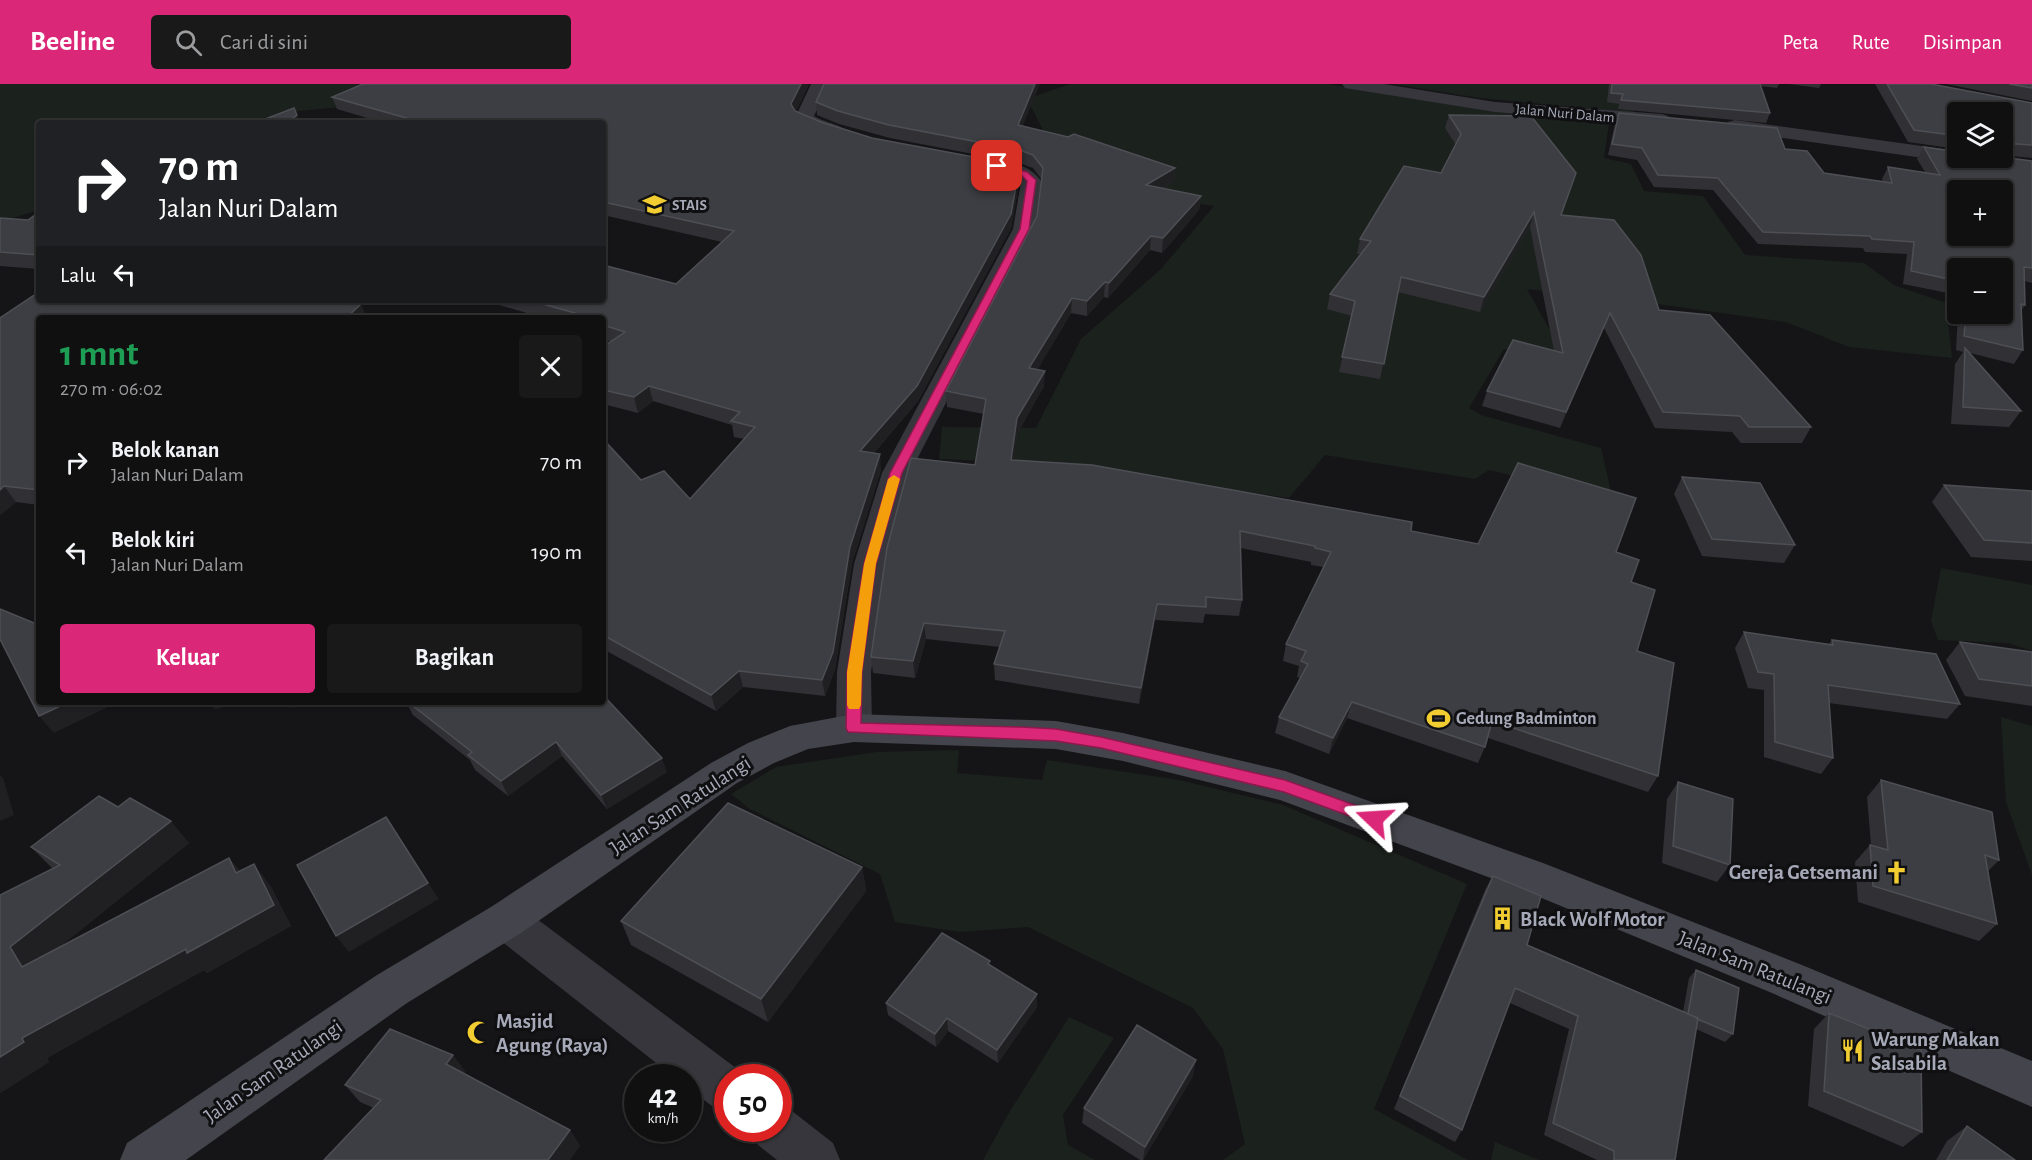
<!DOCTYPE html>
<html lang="id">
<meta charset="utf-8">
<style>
:root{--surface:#101011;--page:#19191a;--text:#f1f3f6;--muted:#9c9d9f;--line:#303031;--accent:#db2777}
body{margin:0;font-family:"Alegreya Sans",sans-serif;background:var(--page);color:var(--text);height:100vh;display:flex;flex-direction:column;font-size:22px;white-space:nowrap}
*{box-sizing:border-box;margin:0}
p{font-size:20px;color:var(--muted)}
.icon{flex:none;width:33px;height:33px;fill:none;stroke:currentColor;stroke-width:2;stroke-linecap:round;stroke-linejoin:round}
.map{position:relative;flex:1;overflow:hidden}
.side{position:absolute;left:36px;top:231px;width:570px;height:390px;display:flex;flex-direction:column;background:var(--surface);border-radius:6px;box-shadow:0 2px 4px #0004,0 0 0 2px var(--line)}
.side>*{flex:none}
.hud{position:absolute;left:36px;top:36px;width:570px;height:183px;border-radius:6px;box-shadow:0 2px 4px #0004,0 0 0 2px var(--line);background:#202124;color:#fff;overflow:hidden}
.buttons{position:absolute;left:1947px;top:18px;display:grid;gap:12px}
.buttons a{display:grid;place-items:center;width:66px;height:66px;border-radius:6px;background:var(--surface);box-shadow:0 2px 4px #0004,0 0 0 2px var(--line);font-size:30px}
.speed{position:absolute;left:624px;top:980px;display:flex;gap:12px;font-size:30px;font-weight:700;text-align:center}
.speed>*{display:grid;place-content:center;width:78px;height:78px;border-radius:50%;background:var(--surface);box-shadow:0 2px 4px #0004,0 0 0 2px var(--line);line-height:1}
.speed small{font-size:15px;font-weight:400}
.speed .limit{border:9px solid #d22;background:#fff;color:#111}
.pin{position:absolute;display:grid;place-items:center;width:51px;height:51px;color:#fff;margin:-26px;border-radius:12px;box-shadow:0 3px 9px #0006}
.me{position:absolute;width:66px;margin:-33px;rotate:290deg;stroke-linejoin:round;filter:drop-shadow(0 0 4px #0008)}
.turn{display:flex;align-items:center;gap:21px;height:126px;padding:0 24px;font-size:27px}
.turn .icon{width:78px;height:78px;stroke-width:2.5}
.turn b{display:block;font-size:42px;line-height:51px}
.then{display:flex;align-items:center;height:57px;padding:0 24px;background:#0003;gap:12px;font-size:22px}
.round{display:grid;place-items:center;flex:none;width:63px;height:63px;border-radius:6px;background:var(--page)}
.headline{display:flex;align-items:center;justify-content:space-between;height:102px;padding:0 24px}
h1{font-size:36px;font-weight:700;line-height:45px;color:#1e9e55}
.action{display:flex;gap:12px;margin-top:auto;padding:12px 24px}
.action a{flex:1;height:69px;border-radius:6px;background:var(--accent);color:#fff;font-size:24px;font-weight:700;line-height:69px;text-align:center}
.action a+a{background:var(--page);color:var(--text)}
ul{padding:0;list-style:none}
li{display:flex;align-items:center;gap:18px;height:90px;padding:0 24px}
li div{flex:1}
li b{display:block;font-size:22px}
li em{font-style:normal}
header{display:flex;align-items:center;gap:36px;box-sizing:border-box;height:84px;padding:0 30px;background:var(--accent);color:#fff}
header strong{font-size:28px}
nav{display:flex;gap:33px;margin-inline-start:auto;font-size:21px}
.search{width:420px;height:54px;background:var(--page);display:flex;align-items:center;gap:15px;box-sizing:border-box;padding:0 21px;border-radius:6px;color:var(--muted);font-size:22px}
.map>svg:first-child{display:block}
.green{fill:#1b211d}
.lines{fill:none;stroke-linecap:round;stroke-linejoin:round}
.street{fill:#36363c;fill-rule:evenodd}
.secondary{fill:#44444c;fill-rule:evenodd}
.wall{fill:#313135}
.shaded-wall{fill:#202023}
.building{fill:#3d3e43;stroke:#4e4f55;stroke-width:1.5;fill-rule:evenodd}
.route{fill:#db2777;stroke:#8e194d;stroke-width:1.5}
.slow{fill:#f59e0b}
.labels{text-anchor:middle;stroke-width:6;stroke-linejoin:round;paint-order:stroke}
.far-street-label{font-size:15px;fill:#a6a9b7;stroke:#101012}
.far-poi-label{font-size:15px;font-weight:bold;fill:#a6a9b7;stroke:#101012;text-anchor:start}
.poi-label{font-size:18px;font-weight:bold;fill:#a6a9b7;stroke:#101012;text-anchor:start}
.near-street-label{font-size:21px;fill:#a6a9b7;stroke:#101012}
.near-poi-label{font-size:21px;font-weight:bold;fill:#a6a9b7;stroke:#101012;text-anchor:start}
</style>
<header>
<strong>Beeline</strong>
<div class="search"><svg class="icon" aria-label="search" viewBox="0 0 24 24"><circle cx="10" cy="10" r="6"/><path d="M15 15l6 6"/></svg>Cari di sini</div>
<nav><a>Peta</a><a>Rute</a><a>Disimpan</a></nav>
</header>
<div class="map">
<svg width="2032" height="1076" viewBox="0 0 2032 1076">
<rect width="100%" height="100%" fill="#151517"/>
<g class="green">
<polygon points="0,0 377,0 340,23 298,27 277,39 39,39 39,126 0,138"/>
<polygon points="1070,0 1328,0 1498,27 1609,39 1604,74 1631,80 1644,107 1703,112 1745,171 1864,179 1894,201 1946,219 1952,274 1849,263 1786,238 1650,219 1527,205 1548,243 1581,284 1504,265 1469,324 1481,331 1601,364 1613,416 1489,386 1475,395 1325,371 1289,414 1062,380 939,375 942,343 1036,344 1081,255 1161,185 1214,122 1148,112 1046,52 1027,15"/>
<polygon points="1392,0 1630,0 1634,29 1480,14"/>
<polygon points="1941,484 2032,501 2032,567 2008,559 1938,556 1931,537"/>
<polygon points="2001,633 2032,642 2032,791 2006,718"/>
<polygon points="959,666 957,689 1042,696 1047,676 1179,696 1283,721 1467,800 1374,1025 1468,1076 1223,1076 1245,1060 1223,965 1193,924 1028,843 960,848 895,838 880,790 750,725 731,710 776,683 876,668"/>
<polygon points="1069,933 1114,954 1063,1031 1068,1061 1095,1076 983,1076 1007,1032"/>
<polygon points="1495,1058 1539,1076 1491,1076"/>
</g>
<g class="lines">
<g class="street">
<path d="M811 0H829L814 32C825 39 844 41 851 50L849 54C833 58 804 47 795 34Z"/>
<polygon points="1342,0 1384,0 1495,18 1662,30 1668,32 1671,36 1668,40 1662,42 1495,28 1351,5 1345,4"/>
<polygon points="1735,36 1958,67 1958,74 1967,74 1965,77 1958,79 1728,46 1726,42 1728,38"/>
<path d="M975 71C997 75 1027 77 1041 97L1035 145 910 389 886 480 871 588 872 644 867 654 854 658 841 654 836 644 837 588 854 480 882 389 1013 145 1021 98 1005 89 968 81 965 77 968 73Z"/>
<polygon points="506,818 521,823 744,990 746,993 728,993 728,1029 712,1022 688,1004 688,993 674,993 491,849 485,836 491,823"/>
<polygon points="778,1022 792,1027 833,1059 840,1076 777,1076 758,1061 751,1044 778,1044"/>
</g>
<polygon class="secondary" points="854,630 1056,637 1123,649 1285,687 1543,779 1802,881 2032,977 2032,1023 1772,909 1515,803 1280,716 1123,677 1056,665 854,658 808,665 774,679 737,699 521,849 407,919 186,1076 120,1076 127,1059 377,891 491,823 711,679 748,659 790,642"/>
</g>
<g class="wall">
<polygon points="363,0 809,0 796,27 821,38 872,54 1019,86 1019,99 1011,144 918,317 874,369 881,386 852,479 835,585 825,612 743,603 716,627 603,565 603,355 641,396 690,415 744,355 734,353 732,341 653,317 638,329 603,320 603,263 611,258 603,255 603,234 544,234 499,221 497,216 603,216 676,200 722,158 603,131 603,39 384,39 337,25 332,13"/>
<polygon points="1609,0 1779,0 1777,4 1760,2 1770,29 1766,39 1618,25 1619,20 1607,18"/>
<polygon points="1789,0 1821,0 1819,4"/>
<polygon points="1875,0 1931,0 2032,19 2032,74 2002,71 2002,28 1958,28 1958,65 1908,58"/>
<polygon points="1946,0 2032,0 2032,17"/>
<polygon points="816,18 1023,42 1175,84 1174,97 1162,105 1201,112 1199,126 1162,169 1150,166 1108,214 1104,213 1087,232 1071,229 1037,286 1044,302 1017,350 1013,377 1478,460 1616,468 1631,498 1637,567 1658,692 1648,708 1488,654 1485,663 1478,679 1347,634 1329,670 1275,649 1279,633 1300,594 1297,593 1299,582 1283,577 1286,560 1323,483 1311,481 1311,478 1241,464 1242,516 1239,532 1205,530 1203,539 1155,536 1139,620 995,596 994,580 1000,563 926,555 915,594 873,589 871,573 975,381 984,330 947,323 946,307 1037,132 1042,96 1033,84 1019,79 890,54 839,40 817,31"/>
<polygon points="1619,29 1785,65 1824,89 1883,98 1882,95 1888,83 1925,88 1917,75 1924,63 2032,77 2032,199 2025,197 2025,221 2021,227 2023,266 2014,280 1970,269 2021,327 2009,343 1951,340 1955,280 1963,268 1956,266 1958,230 2002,230 1958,184 1958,211 1903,200 1907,170 1865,168 1863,164 1758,160 1713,106 1654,103 1637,76 1608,71 1615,40"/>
<polygon points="1449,31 1562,131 1659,226 1811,343 1802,359 1741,359 1732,348 1655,344 1604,244 1560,344 1482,322 1487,307 1554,267 1530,143 1480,228 1398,208 1380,295 1339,288 1352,232 1327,225 1330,210 1361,170 1357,170 1360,155 1441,89 1456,61 1445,44"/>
<polygon points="39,128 39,185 0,182 0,134 28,136"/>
<polygon points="0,234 39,234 39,421 16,418 0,431"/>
<polygon points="1682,393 1795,461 1784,479 1702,472 1674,410"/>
<polygon points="1944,401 2032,407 2032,477 1971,473 1932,418"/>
<polygon points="1744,548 1829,560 1832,556 1960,620 1947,635 1829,619 1833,674 1821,690 1764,673 1764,606 1748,604 1735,564"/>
<polygon points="1960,558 2032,568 2032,622 1965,612 1946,576"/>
<polygon points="406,618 603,618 667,688 607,725 562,672 508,712 475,686 470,676 413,631"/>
<polygon points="1881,696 1999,776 1988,787 1997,840 1979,857 1858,818 1855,778 1870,761 1871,761 1867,713"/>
<polygon points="1678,698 1730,781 1717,798 1662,779 1667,715"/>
<polygon points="118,723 189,759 58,864 229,774 240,787 270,801 291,842 207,889 204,886 47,974 49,978 0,1009 0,811 53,785 31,763"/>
<polygon points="862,783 866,807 768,938 631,861 621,837"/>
<polygon points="1493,792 1527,861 1683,928 1689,894 1696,886 1733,950 1725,958 1696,945 1675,1076 1597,1076 1544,1051 1569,945 1510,919 1462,1046 1455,1058 1394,1025 1485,806"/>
<polygon points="990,881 1037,923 998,979 948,947 936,963 888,931 886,919"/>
<polygon points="1829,929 1922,1048 1903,1063 1808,1022 1814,945"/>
<polygon points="453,971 465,988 464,989 570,1046 580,1062 374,1024 360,1018 345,1001"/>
<polygon points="1193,992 1143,1076 1140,1076 1082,1039 1084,1024"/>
<polygon points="1967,1042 2015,1076 1936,1076 1947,1057"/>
</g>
<g class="shaded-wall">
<polygon points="801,0 809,0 793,33 791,20"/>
<polygon points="1035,0 1040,0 1018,54 1018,41"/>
<polygon points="297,31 301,39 287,39"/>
<polygon points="1175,84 1174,97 1145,115 1146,101"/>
<polygon points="1019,86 1019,99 1011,144 918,317 862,383 860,367"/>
<polygon points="1201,112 1199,126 1162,169 1163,154"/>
<polygon points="1534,128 1530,143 1480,228 1484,213"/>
<polygon points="1151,152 1150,166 1108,214 1109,199"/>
<polygon points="1105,198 1104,213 1087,232 1087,217"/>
<polygon points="1072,214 1071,229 1029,300 1029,284"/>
<polygon points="361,220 367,234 346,234"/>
<polygon points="1610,229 1604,244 1560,344 1566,328"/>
<polygon points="1045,287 1044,302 1017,350 1011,392 1011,376 1017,334"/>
<polygon points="649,302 653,317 638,329 634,313"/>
<polygon points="880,370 881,386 852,479 835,585 825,612 822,596 850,463"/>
<polygon points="4,402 16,418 0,431 0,406"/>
<polygon points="1157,520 1155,536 1139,620 1141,604"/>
<polygon points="924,539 926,555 915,594 913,577"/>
<polygon points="739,587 743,603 716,627 711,611"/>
<polygon points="69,618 118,618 54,649 39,632"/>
<polygon points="209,618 234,618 215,626"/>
<polygon points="287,618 303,618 291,624"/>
<polygon points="1352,618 1347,634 1329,670 1333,654"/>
<polygon points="556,658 562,672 508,712 501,697"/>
<polygon points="662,674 667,688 607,725 601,711"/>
<polygon points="0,691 3,694 14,731 0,737"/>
<polygon points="171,737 189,759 33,884 22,883 10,863"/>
<polygon points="229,774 247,796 236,789"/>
<polygon points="254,780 270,801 291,842 207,889 204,886 47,974 49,978 0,1009 0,973 22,954"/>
<polygon points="862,783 866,807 768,938 761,915"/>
<polygon points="428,799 439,815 349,868 336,852"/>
<polygon points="1037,910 1037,923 998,979 997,966"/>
<polygon points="947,934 948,947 936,963 935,950"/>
<polygon points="453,971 465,988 459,997 446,980"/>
<polygon points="1196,976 1193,992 1143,1076 1145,1063"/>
<polygon points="570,1046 580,1062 570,1076 548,1076"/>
</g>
<g class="building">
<polygon points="363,0 801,0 791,20 795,27 821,38 872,54 1006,79 1019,86 1011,130 917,302 860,367 880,370 850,463 833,568 822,596 739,587 711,611 603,551 603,355 641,396 664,387 690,415 755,343 731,337 740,328 649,302 634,313 603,306 603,263 625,248 603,241 603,234 583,234 586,232 528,216 603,216 603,181 676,200 734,147 603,118 603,39 424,39 332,13"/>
<polygon points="824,0 1035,0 1018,41 1068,53 1074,50 1175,84 1146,101 1201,112 1163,154 1151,152 1109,199 1105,198 1087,217 1072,214 1029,284 1045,287 1017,334 1011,376 1092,381 1165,394 1412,438 1411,447 1478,460 1518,379 1636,414 1616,468 1639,476 1631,498 1655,506 1637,567 1674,579 1658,692 1492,637 1485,663 1352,618 1333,654 1279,633 1308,580 1301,577 1306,567 1286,560 1331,468 1315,464 1315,462 1240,447 1242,516 1206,513 1206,523 1157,520 1141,604 994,580 1005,547 924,539 913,577 871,573 887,464 911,374 975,381 986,315 946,307 1037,132 1043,84 1033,71 1020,66 889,41 838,27 816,18"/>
<polygon points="1612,0 1760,0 1770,29 1621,16 1623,10 1611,9"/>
<polygon points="1887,0 1931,0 2032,19 2032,61 2002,59 2002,28 1958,28 1958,52 1914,46"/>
<polygon points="2009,0 2032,0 2032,4"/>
<polygon points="294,24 297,31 287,39 255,39"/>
<path d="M1619 29 1777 44 1785 65 1807 67 1824 89 1892 99 1888 83 1940 91 1924 63 1958 68V74L2002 73 2032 77V184L2024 183 2025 221 2021 220 2023 266 1964 252 1966 230H2002V184H1958V197L1911 187 1914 158 1872 155 1870 152 1763 148 1718 94 1658 91 1642 64 1612 60ZM1958 106H2002V152H1958Z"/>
<polygon points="1449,31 1531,32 1576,89 1561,131 1614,136 1641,171 1659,226 1710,231 1811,343 1749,343 1740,332 1663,328 1610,229 1566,328 1487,307 1513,256 1563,269 1534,128 1484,213 1401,193 1384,280 1342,273 1355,217 1330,210 1371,157 1360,155 1404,82 1441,89 1461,50"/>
<polygon points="39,128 39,171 0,168 0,134 28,136"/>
<polygon points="39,208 39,216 351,216 361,220 346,234 39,234 39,406 4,402 0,406 0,234"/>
<polygon points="1965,264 2021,327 1963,323"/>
<polygon points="1682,393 1760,399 1795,461 1712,455"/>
<polygon points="1944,401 2032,407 2032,459 1984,456"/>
<polygon points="0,525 39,541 39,618 69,618 39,632 0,555"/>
<polygon points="1744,548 1833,561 1832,556 1936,570 1960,620 1828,601 1833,674 1775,658 1774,590 1758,588"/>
<polygon points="1960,558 2032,568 2032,602 1979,595"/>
<polygon points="603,611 662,674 601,711 556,658 501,697 468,671 472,668 408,618 603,618"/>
<polygon points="1881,696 1992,728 1999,776 1985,771 1997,840 1873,802 1870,761 1888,766"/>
<polygon points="1678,698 1733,715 1730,781 1673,762"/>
<polygon points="99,712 118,723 130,714 171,737 10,863 22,883 229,774 236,789 254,780 274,821 187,869 186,865 22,954 24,958 0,973 0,811 60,781 31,763"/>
<polygon points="728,719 862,783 761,915 621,837"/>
<polygon points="386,733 428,799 336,852 297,781"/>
<polygon points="1493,792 1541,812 1527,861 1698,934 1675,1076 1614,1076 1614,1067 1553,1039 1578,932 1515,904 1462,1046 1400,1012"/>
<polygon points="942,849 990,877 988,880 1037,910 997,966 947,934 935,950 886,919"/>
<polygon points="1696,886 1739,904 1733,950 1697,935 1698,934 1688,930"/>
<polygon points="1829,929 1921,966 1922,1048 1824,1007"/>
<polygon points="1137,941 1196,976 1145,1063 1084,1024"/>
<polygon points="390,945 453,971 446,980 570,1046 548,1076 324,1076 381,1016 345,1001"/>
<polygon points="1967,1042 2015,1076 1947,1076"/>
</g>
<polygon class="route" points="997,79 1027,88 1036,96 1029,145 902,389 876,480 862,588 861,639 1021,643 1056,645 1101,653 1285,696 1380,730 1382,735 1380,739 1374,741 1284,708 1101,664 1056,657 848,648 846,644 847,588 864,480 890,389 1020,145 1027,97 1021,91 994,83 994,80"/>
<polygon class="slow" points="894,391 900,395 876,480 862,588 861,621 859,625 849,625 847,621 847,588 864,480 888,395"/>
<defs>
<symbol id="university-bare" viewBox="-9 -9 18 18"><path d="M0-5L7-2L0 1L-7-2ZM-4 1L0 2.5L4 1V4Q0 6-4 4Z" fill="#f2cd31" stroke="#101012" stroke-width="2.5" paint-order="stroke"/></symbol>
<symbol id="stadium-bare" viewBox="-9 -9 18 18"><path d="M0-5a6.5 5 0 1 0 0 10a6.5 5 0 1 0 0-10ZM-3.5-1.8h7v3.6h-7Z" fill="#f2cd31" stroke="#101012" stroke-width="2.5" paint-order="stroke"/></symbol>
<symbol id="church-bare" viewBox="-9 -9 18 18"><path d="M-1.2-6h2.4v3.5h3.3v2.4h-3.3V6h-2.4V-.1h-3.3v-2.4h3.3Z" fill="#f2cd31" stroke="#101012" stroke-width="2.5" paint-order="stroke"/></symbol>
<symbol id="building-bare" viewBox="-9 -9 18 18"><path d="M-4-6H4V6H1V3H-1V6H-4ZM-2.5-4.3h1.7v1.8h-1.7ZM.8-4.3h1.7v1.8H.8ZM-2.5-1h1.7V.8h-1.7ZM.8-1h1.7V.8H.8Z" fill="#f2cd31" stroke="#101012" stroke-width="2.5" paint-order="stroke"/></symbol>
<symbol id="mosque-bare" viewBox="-9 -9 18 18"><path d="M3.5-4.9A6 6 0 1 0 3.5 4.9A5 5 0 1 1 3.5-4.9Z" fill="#f2cd31" stroke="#101012" stroke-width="2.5" paint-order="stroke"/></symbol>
<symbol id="restaurant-bare" viewBox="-9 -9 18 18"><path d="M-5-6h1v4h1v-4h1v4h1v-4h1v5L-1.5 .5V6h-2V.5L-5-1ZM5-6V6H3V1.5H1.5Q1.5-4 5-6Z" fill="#f2cd31" stroke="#101012" stroke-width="2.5" paint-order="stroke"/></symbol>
</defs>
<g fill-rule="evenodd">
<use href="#university-bare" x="638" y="104" width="33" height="33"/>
<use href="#stadium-bare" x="1422" y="618" width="33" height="33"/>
<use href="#church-bare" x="1880" y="772" width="33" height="33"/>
<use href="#building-bare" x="1486" y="818" width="33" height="33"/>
<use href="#mosque-bare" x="462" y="932" width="33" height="33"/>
<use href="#restaurant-bare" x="1836" y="950" width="33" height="33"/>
</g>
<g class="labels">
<g class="far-street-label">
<text transform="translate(1565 29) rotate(5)" y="5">Jalan Nuri Dalam</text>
</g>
<g class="far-poi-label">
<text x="672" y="126">STAIS</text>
</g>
<g class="poi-label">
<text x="1456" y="640">Gedung Badminton</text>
</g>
<g class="near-street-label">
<text transform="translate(680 721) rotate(-33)" y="7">Jalan Sam Ratulangi</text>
<text transform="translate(1755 883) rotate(22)" y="7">Jalan Sam Ratulangi</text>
<text transform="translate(273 987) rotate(-35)" y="7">Jalan Sam Ratulangi</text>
</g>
<g class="near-poi-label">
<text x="1878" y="795" text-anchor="end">Gereja Getsemani</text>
<text x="1520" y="842">Black Wolf Motor</text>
<text x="496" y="944">Masjid<tspan x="496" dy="24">Agung (Raya)</tspan></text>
<text x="1871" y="962">Warung Makan<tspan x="1871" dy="24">Salsabila</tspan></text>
</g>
</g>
</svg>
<div class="buttons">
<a><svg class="icon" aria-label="layers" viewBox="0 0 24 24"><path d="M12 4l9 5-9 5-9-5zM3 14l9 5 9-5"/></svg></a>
<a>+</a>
<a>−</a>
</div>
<div class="speed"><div>42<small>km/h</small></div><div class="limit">50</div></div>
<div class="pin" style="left:997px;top:82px;background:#d93025"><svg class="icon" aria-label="arrive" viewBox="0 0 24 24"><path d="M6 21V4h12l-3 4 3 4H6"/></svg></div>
<svg class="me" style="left:1374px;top:735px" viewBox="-20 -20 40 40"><path d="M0-17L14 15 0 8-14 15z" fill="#db2777" stroke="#fff" stroke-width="4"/></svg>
<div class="hud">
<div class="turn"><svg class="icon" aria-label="right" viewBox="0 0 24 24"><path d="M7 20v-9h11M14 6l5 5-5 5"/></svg><div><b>70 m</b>Jalan Nuri Dalam</div></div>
<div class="then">Lalu<svg class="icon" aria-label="left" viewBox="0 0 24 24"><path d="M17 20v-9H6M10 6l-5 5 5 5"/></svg></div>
</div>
<section class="side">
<div class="headline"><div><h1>1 mnt</h1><p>270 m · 06:02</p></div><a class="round"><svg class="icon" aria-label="close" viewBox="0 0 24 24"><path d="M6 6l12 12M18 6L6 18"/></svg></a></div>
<ul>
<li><svg class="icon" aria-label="right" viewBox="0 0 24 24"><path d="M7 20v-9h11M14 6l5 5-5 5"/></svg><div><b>Belok kanan</b><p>Jalan Nuri Dalam</p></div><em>70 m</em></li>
<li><svg class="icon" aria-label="left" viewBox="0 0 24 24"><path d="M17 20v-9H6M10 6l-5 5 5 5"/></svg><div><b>Belok kiri</b><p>Jalan Nuri Dalam</p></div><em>190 m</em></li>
</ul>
<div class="action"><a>Keluar</a><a>Bagikan</a></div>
</section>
</div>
